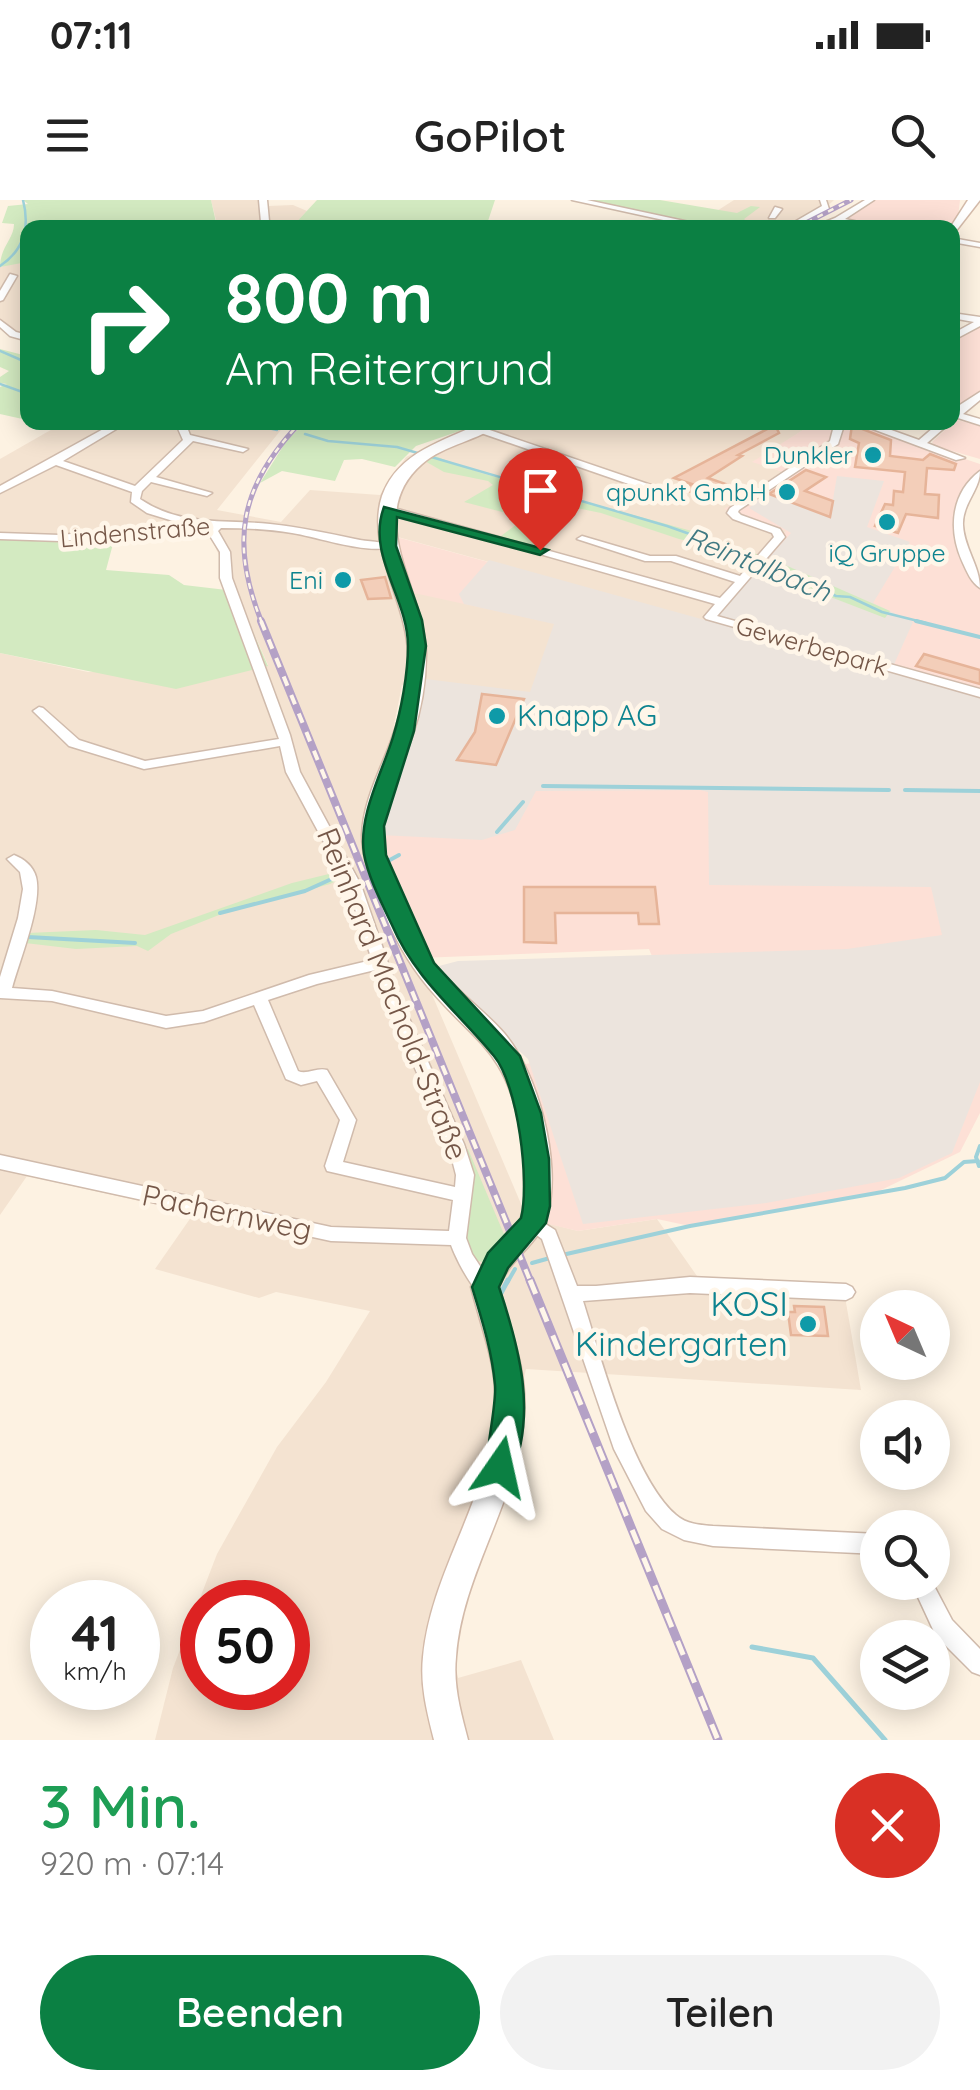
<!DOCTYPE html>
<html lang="de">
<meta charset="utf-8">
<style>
:root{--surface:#fff;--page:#f2f2f2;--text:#222;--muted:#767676;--accent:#0b8043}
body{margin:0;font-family:Quicksand,sans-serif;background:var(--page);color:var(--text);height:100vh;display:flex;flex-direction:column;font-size:38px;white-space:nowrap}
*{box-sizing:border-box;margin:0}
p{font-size:32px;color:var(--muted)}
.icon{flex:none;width:55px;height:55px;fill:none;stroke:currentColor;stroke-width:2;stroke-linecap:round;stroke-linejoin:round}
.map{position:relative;height:1540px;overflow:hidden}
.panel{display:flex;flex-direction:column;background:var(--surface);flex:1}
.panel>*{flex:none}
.banner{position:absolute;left:20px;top:20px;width:940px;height:210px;border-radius:20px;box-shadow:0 5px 25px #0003;background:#0b8043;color:#fff;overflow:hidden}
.needle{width:65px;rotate:316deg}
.fabs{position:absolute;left:860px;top:1090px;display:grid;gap:20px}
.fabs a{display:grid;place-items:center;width:90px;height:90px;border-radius:50%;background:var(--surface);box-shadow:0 5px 25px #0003;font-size:50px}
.speed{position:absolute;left:30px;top:1380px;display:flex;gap:20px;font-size:50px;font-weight:700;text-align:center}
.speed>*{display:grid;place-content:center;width:130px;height:130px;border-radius:50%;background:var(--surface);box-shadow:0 5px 25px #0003;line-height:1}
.speed small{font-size:25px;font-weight:400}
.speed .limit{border:15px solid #d22;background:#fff;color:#111}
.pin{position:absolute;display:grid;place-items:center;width:85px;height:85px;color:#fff;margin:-102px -42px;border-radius:50% 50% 50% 0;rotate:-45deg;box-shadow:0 0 10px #0007}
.pin .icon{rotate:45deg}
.me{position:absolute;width:110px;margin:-55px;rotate:11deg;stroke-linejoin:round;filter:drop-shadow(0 0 8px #0008)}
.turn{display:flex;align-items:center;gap:35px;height:210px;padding:0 40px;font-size:45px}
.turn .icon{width:130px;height:130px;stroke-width:2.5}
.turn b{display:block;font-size:70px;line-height:85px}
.round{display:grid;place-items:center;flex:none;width:105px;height:105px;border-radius:52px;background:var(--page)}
.overview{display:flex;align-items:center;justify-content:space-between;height:170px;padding:0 40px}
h1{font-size:60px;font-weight:600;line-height:75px;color:#1e9e55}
.button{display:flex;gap:20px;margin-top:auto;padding:20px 40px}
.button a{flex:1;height:115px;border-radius:60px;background:var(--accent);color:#fff;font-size:40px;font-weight:600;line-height:115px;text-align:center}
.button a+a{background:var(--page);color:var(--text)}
.status{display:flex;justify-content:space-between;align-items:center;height:70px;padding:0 50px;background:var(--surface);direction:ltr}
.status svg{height:28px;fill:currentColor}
header{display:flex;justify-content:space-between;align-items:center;height:130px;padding:0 40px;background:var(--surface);font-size:45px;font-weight:600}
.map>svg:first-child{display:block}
.residential{fill:#f4e3d1;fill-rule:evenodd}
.commercial{fill:#fde0d6}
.industrial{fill:#ece4dd}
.green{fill:#d3eac1}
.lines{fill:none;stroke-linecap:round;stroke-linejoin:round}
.stream-far2{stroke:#9dd1d9;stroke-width:2.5}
.stream-far1{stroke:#9dd1d9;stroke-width:4}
.stream{stroke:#9dd1d9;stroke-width:5}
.building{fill:#f3ceb9;stroke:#e6b499;stroke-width:2.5}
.street-casing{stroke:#d0bbac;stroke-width:3}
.secondary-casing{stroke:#d3baa9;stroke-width:3}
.street{fill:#fff;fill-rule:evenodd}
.secondary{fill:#fff;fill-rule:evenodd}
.rail-far2-casing{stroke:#b4a1c6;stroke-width:5}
.rail-far1-casing{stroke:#b4a1c6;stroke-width:8}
.rail-casing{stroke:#b4a1c6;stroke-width:9}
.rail-far2{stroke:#fff6e9;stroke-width:2.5;stroke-dasharray:6;stroke-linecap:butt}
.rail-far1{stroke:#fff6e9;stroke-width:4;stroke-dasharray:10;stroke-linecap:butt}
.rail{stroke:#fff6e9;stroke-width:5;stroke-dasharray:15;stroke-linecap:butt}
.route{fill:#0b8043;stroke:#07532c;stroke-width:2.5}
.culture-dot{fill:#0f9aa8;stroke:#fff6e9;stroke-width:4}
.labels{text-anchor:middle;stroke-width:9;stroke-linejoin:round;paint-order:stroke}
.far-culture-label{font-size:25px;fill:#0d838f;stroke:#fff6e9;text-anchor:end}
.far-street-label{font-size:25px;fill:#755748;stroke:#fff6e9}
.far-water-label{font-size:28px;font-style:italic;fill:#3f7982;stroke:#fff6e9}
.culture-label{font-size:30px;fill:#0d838f;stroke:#fff6e9;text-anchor:start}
.street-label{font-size:30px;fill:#755748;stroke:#fff6e9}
.near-culture-label{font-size:35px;fill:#0d838f;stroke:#fff6e9;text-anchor:end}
</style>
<div class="status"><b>07:11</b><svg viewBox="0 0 49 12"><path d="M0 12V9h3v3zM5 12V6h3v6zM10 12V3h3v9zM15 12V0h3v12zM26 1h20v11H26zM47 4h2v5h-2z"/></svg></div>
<header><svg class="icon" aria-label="menu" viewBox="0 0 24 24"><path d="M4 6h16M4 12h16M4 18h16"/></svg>GoPilot<svg class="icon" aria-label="search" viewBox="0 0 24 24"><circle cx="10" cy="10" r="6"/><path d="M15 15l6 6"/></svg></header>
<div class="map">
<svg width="980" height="1540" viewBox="0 0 980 1540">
<rect width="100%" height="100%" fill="#fdf2e2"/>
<g class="residential">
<polygon points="211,0 267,0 268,6 293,5 307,11 292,27 225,27 222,20 216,20"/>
<polygon points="734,0 834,0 818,15 812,14 779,27 719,27 698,23"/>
<polygon points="20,61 27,62 27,140 0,129 0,67"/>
<path d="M244 222 284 226 217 310 281 322 310 290 380 295 406 257 483 223H814L754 262 784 272 736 314 787 330 709 422 394 336 561 425 537 497 415 482 402 485 374 626 380 672 527 1018 578 1031 657 1019 697 1076 843 1085 861 1190 526 1169 497 1304 449 1446 458 1478 521 1460 554 1540H155L173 1468 217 1354 277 1247 326 1182 370 1111 276 1092 259 1098 155 1069 194 1013 27 976 0 1015V453L88 472 268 465 209 333 71 343 0 339V259L63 223ZM202 1402H288V1488H202Z"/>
</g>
<g class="commercial">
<polygon points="865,0 960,0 958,17 951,27 815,28"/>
<polygon points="980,127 980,191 958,209 952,210 952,141"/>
<polygon points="956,220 980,225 980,259 935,246 932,242"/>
<polygon points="814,223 858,223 980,264 980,274 961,307 958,346 980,386 980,913 960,952 879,991 690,1026 657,1019 578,1031 527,1019 522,981 526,864 685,837 649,749 419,758 380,672 374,626 415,482 536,497 560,425 414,393 393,336 708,422 786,331 724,309 783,272 752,262"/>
</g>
<polygon class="industrial" points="837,276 884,281 867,327 910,342 873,403 913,422 891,471 980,496 980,882 952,953 899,978 766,1003 583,1024 528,859 438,776 439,766 458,761 847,749 942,735 931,687 709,685 708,592 700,590 536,591 515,630 482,640 380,635 383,612 426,479 530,492 554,424 464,404 459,394 489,360 712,422 791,333 749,308 765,293 830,317"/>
<g class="green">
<path d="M23 0H211L217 27 28 28 27 62 0 67C0 47 14 39 14 24L2 23 8 6 28 4Z"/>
<polygon points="317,0 495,0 486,27 292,27"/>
<polygon points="584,0 660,0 737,13 751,6 760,7 744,19 752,26 719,28"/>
<polygon points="0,149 27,156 27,220 0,214 0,187 7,184 0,183 0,177 9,171 0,167"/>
<polygon points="305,223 483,223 416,246 395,267 362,259 344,260 335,281 282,271 260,283 287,240"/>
<polygon points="432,255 481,273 699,333 759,355 752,363 735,352 679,339 601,313 557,304 561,328 540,347 501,336 525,318 464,302 493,285 488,281 444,272 423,260"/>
<polygon points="0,339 71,343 114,340 106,370 169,375 184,385 235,391 268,466 176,489 0,453"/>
<polygon points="768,360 776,361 890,411 885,418 815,391 763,366"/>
<polygon points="337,672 340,679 330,684 224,713 171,734 148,751 137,746 76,749 25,743 27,733 96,730 145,735 292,683"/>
<polygon points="468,949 506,1039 484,1062 476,1061 464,1037 464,950"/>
</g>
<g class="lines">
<g class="stream-far2">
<path d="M0 66C24 50 30 27 23 0"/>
<polyline points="0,151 28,163"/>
<polyline points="0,184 28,194"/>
<polyline points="241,222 277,230"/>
<polyline points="305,234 328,241 397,247 667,326 738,351 836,396 850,397 882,412 926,423"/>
</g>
<g class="stream-far1">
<polyline points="916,421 980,437"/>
<polyline points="543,586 889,590"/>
<polyline points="905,590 980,591"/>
<polyline points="497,632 523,602"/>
<polyline points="388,661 399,655"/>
<polyline points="220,713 305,691 336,677"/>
<polyline points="28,737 135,743"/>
<polyline points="979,966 976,957 980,946"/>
<polyline points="562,1055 690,1026 905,988 945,978 964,962 978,961"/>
<polyline points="532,1063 550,1058"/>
<polyline points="507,1083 515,1069"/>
</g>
<g class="stream">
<polyline points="501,1093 508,1080"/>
<polyline points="752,1447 813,1458 885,1540"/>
</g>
</g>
<g class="building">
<polygon points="775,225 779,233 738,255 742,256 708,278 743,290 731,298 705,297 683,289 692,284 674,278"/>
<polygon points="852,225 891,240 890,256 923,260 930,254 956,264 954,270 927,268 925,294 939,295 938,318 906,314 898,333 875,326 885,304 893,305 894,291 903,292 905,272 855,267 859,243 850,239"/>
<polygon points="806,270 826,277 805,291 833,301 830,317 769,294"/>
<polygon points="385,377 391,398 368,399 361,380"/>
<polygon points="924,454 980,470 980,484 916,466"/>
<polygon points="482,494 524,499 496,565 457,560 475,532"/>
<polygon points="524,687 655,687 659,724 639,724 638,713 555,713 556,743 524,742"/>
<polygon points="794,1106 824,1107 828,1136 791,1135 788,1112 795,1112"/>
</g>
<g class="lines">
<defs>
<g id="street">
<polygon points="259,0 267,0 269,21 274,28 266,28 261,22"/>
<polygon points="572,0 587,0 717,28 700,28"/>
<polygon points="820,0 826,0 829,9 794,28 784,28 822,6"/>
<path d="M865 0H874L845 19 885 28C871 28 857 24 843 23 832 22 821 28 810 28L835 18Z"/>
<polygon points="775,7 782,9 775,18 769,18"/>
<polygon points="749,26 764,28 746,28"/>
<polygon points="952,38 980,43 980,47 952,42"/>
<polygon points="10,74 17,76 3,100 0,101 0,91"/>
<polygon points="952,113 980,117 980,126 952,141 952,134 974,122 952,118"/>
<polygon points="0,120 16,132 28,135 28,141 10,136 0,127"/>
<polygon points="980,192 980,200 963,214 980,219 980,225 958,218 952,221 952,210"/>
<path d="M116 222H128L63 261 135 286 183 240 175 222H185L190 235 248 249 243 252 193 241 156 277 212 293 207 296 151 282 142 291 140 299C182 327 223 319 270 324 299 327 327 333 355 339 368 342 383 341 393 346 372 356 318 337 292 333 269 329 245 328 221 328L218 331 230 352 232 378 290 535 300 572 361 685 399 795 464 944 474 975 466 1038 472 1054 494 1087 491 1092C489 1093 486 1095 483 1094 472 1092 455 1056 451 1045L331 1041 0 969V955L331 1027 449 1031 453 1000 327 971 325 966 340 920 317 881 301 885 286 879 254 805 204 822 166 828 52 801 0 798V777L18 718 23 689 20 672 7 659 14 655C24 659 33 666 36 677 43 704 19 761 12 788L52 791 166 816 203 811 309 775 372 760 347 685 286 572 280 546 144 569 69 546 33 511 39 507 43 508 79 540 145 561 279 539 220 378V352L207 331 209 328 60 341 0 339V333L60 335 183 324 147 313 131 302 132 292 56 265 0 293V286ZM375 770 383 795 448 944 456 975 455 987 343 962 356 920 327 870C317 867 307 875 298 871L268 800 317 784Z"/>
<polygon points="835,222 845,222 838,244 739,310 738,312 741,315 780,329 785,337 717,416 980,489 980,497 706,419 704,417 715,404 385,310 394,308 720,398 735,382 671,361 645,361 577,339 582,336 650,356 676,356 740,376 774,337 772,333 733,319 727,313 730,308 830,241"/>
<polygon points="854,222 869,222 919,240 940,222 951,222 927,243 965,258 956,260"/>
<polygon points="481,227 651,285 652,287 643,289 478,232 476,230"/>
<path d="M980 271C980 290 962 304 963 325 964 348 980 366 980 388 971 382 967 372 962 361 948 329 951 293 980 271Z"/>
<path d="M533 1016 555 1030 577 1086H596L690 1077 846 1084 852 1087 855 1092 852 1097 846 1100 690 1093 583 1101C601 1158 632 1277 676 1315 686 1324 700 1325 713 1326L878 1334V1354L713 1346 684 1340 662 1329 646 1311 614 1249 542 1039 527 1028 524 1023 527 1018Z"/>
<polygon points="911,1382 932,1382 952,1420 980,1449 980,1475 972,1472 936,1436"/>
</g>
<g id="secondary">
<polygon points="968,0 980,0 952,36 950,28"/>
<path d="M483 222H502C479 241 445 244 422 264 361 317 426 392 426 455 426 483 421 511 412 537 399 574 376 613 385 654 393 692 411 732 434 763 454 790 482 808 504 833 538 873 561 961 548 1012 541 1044 509 1058 499 1087 510 1131 527 1167 524 1214 519 1300 462 1372 456 1457 453 1486 461 1513 468 1540H434C427 1512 420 1485 423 1457 431 1372 488 1300 495 1214 499 1168 482 1131 471 1087 482 1056 507 1046 520 1020 532 995 524 956 520 930 507 850 474 842 428 787 407 762 391 731 379 701 371 680 362 657 362 635 363 602 380 571 391 541 401 515 407 487 408 459 410 406 365 349 382 296 398 251 445 241 483 222Z"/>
</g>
</defs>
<use href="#street" class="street-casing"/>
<use href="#secondary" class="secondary-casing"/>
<use href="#street" class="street"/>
<use href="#secondary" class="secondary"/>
<defs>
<g id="rail-far2">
<polyline points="796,28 851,0"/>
<path d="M262 423C229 342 240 285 301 222"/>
</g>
<polyline id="rail-far1" points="261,421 531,1083"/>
<polyline id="rail" points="530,1080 718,1540"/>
</defs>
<use href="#rail-far2" class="rail-far2-casing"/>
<use href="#rail-far1" class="rail-far1-casing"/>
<use href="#rail" class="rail-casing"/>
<use href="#rail-far2" class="rail-far2"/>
<use href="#rail-far1" class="rail-far1"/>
<use href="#rail" class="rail"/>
</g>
<path class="route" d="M384 307 548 350 540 355 397 317 396 346 422 420 426 446 414 531 384 626 386 655 434 763 520 856 541 913 549 959 550 1006 546 1023 508 1068 499 1087C519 1147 538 1215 510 1277L500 1281 489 1277C482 1261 497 1209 495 1185 492 1151 482 1120 472 1087L488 1053 521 1018C530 982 518 885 494 856 458 812 415 779 392 725 382 704 368 677 364 654 358 616 382 573 393 537 401 511 408 474 408 446 408 398 366 355 384 307Z"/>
<g class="culture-dot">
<circle cx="873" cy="255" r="10"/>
<circle cx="787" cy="292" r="10"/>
<circle cx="887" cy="322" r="10"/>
<circle cx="343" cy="380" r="10"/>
<circle cx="497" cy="516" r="10"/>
<circle cx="808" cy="1124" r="10"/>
</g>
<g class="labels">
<g class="far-culture-label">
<text x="853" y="264">Dunkler</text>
<text x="767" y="301">qpunkt GmbH</text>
<text x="887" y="362" text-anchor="middle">iQ Gruppe</text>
<text x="323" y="389">Eni</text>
</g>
<g class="far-street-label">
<text transform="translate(135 332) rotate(-5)" y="9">Lindenstraße</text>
<text transform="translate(812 446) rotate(16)" y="9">Gewerbepark</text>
</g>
<g class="far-water-label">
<text transform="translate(758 364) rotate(22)" y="10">Reintalbach</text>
</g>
<g class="culture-label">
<text x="517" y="526">Knapp AG</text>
</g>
<g class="street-label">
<text transform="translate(392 794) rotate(68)" y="10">Reinhard Machold-Straße</text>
<text transform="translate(227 1013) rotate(12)" y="10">Pachernweg</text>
</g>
<g class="near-culture-label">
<text x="788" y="1116">KOSI<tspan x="788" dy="40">Kindergarten</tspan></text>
</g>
</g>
</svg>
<div class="fabs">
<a><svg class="needle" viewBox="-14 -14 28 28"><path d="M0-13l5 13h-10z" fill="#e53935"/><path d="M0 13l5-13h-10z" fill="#767676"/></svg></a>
<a><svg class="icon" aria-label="sound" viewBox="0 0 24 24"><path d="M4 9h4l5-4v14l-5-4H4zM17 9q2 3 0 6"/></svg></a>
<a><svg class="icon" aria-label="search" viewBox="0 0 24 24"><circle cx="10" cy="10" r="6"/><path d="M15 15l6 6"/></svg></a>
<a><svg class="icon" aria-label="layers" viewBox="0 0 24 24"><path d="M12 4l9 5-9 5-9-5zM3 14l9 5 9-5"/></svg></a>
</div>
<div class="speed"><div>41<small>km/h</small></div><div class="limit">50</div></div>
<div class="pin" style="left:540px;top:350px;background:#d93025"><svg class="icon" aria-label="arrive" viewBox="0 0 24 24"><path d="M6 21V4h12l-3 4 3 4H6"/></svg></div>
<svg class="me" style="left:500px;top:1267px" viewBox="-20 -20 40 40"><path d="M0-17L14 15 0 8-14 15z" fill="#0b8043" stroke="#fff" stroke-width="4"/></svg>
<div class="banner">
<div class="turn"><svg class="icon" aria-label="right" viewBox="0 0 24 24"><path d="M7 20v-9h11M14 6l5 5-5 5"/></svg><div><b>800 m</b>Am Reitergrund</div></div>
</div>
</div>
<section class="panel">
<div class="overview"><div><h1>3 Min.</h1><p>920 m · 07:14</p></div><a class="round" style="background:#d93025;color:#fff"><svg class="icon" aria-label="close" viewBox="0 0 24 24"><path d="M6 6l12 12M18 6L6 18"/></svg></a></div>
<div class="button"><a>Beenden</a><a>Teilen</a></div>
</section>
